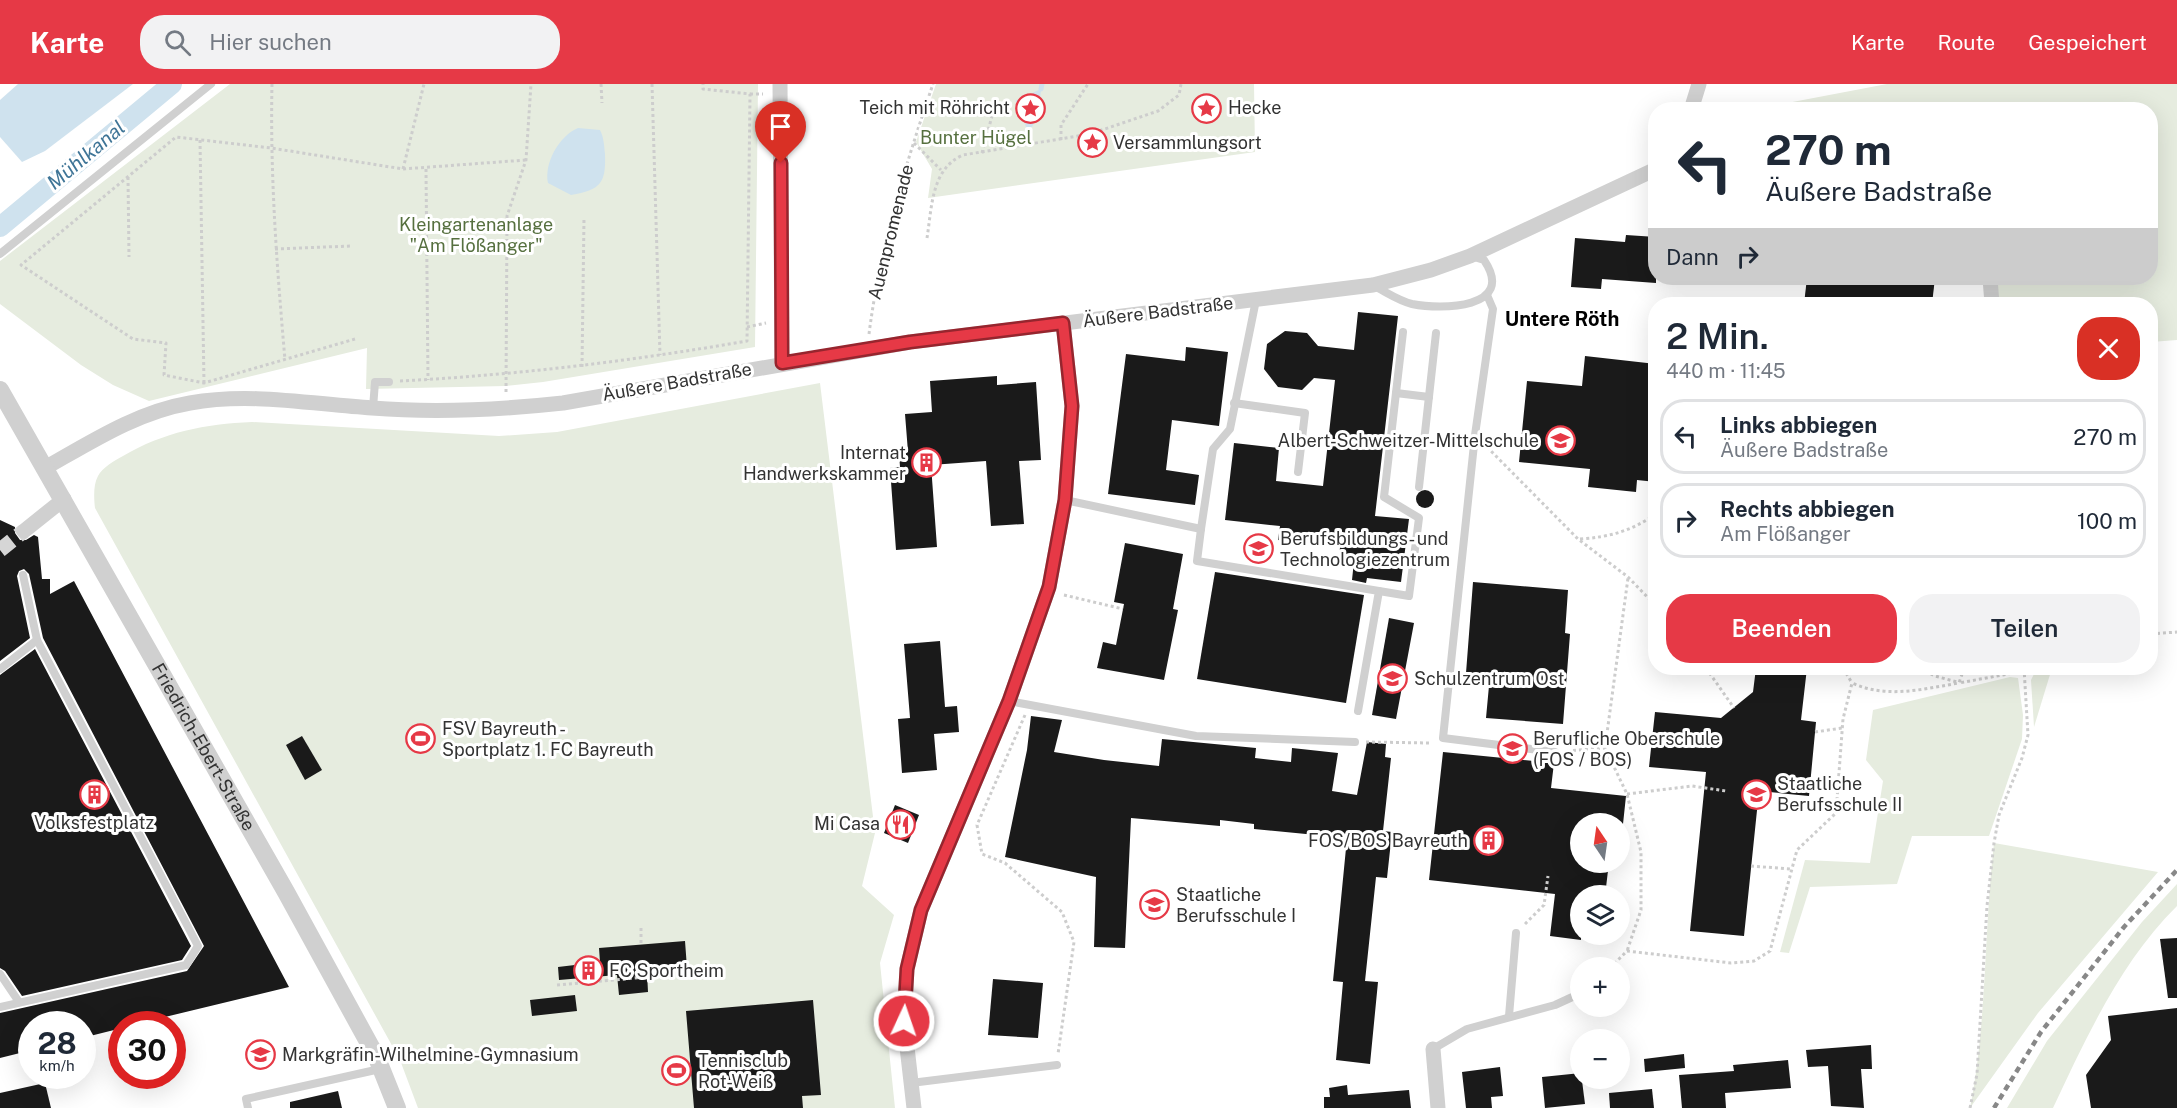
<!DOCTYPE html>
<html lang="de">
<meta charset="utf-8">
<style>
:root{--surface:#fff;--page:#f2f2f3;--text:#1f2937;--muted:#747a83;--line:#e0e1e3;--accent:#e63946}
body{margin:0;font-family:"Public Sans",sans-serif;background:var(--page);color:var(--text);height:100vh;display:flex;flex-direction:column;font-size:22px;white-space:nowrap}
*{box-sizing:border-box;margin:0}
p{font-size:20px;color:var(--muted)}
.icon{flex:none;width:33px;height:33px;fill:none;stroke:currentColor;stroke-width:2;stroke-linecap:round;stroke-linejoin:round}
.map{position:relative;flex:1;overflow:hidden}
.sheet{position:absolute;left:1648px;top:213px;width:510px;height:378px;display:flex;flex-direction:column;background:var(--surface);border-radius:24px;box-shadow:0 6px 24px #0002}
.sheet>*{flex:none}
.hud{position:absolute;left:1648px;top:18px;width:510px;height:183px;border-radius:24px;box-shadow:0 6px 24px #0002;background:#fff;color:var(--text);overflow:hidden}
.needle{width:39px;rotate:347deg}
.fabs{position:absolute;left:1570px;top:729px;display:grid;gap:12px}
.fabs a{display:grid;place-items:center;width:60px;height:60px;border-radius:50%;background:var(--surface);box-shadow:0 6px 24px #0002;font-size:30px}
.speed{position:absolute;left:18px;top:927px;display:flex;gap:12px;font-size:30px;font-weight:700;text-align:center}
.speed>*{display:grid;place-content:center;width:78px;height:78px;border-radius:50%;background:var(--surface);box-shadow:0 6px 24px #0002;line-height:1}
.speed small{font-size:15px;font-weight:400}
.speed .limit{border:9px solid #d22;background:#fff;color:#111}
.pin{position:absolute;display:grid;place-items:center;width:51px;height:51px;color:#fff;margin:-62px -26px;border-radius:50% 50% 50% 0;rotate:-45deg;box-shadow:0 0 6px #0007}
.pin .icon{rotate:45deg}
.me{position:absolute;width:66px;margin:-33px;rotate:3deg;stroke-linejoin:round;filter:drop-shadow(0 0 4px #0008)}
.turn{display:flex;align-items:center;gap:21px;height:126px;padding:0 18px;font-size:27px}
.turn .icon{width:78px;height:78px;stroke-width:2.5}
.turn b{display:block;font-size:42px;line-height:51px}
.then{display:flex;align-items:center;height:57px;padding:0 18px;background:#0003;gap:12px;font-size:22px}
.round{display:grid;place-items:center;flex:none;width:63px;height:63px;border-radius:24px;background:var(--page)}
.overview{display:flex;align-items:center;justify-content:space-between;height:102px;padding:0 18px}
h1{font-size:36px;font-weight:600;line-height:45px}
.primary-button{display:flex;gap:12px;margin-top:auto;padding:12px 18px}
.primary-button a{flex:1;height:69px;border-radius:24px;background:var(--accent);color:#fff;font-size:24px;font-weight:600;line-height:69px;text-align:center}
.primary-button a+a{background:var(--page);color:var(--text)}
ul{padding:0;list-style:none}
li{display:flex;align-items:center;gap:18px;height:75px;margin:0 12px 9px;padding:0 6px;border:3px solid var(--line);border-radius:24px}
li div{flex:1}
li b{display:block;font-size:22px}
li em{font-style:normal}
header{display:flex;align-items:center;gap:36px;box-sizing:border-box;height:84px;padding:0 30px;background:var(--accent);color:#fff}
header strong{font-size:28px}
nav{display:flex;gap:33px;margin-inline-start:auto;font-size:21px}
.search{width:420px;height:54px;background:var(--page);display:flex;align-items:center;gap:15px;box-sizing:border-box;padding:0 21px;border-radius:24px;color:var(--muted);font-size:22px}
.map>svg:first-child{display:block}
.green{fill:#e6ecdf}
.water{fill:#cfe2ee}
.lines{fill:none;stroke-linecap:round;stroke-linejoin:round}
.stream{stroke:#cfe2ee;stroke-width:5}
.canal{stroke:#cfe2ee;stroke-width:20}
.building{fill:#1a1a1a}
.minor-tunnel{stroke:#d6d6d6;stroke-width:15;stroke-dasharray:15 8;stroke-linecap:butt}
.path{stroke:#cdcdcd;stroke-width:3;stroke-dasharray:3 3;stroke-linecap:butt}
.service{stroke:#d0d0d0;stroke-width:8}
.minor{stroke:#d0d0d0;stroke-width:15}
.tertiary{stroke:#d0d0d0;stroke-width:18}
.rail{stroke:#888;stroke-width:4.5;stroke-dasharray:6 4.5;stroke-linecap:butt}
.route-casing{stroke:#96252e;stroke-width:15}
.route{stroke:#e63946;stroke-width:10}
.labels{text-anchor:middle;stroke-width:6;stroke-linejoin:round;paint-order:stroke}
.poi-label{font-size:18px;fill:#333;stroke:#fff;text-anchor:start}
.park-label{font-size:18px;fill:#56703f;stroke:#fff}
.street-label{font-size:18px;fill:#333;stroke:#fff}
.water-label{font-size:20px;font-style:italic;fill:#3f7597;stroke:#fff}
.neighbourhood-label{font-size:20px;font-weight:bold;fill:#000;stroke:#fff}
</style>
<header>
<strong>Karte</strong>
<div class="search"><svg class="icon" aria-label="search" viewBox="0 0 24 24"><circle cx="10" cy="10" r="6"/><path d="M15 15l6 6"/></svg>Hier suchen</div>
<nav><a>Karte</a><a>Route</a><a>Gespeichert</a></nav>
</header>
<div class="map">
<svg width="2177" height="1024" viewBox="0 0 2177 1024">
<rect width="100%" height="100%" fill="#fff"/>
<g class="green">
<polygon points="230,0 758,0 755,263 543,298 506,302 366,305 367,264 149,317 113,301 81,281 0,220 0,177"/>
<polygon points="936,0 1254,0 1255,68 928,114 932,85 916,58"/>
<polygon points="1887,0 2177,0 2177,256 2151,258 2151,220 1992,220 1990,194 2151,194 2151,26 1751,26"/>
<path d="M820 299 875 749 862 802 894 831 880 879 895 1024H418L400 976 95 424C94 415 93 401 98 392 102 384 115 376 123 372 164 348 205 340 252 338L499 352 557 348Z"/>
<polygon points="2037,584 2052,584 2034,643 2031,596"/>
<polygon points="2010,593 2018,594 2023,631 2022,655 1989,752 1912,752 1897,800 1810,803 1789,869 1780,868 1805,776 1870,779 1883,697 1866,676 1873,626"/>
<path d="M1994 759 2158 788 2177 771 2158 788 2038 929 1970 1024C1987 940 1984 846 1994 759Z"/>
<path d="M2177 800V822C2121 877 2086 954 2053 1024H2007L2047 957 2142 838Z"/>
</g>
<g class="water">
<polygon points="18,0 133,0 45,67 22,78 0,53 0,16"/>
<polygon points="1041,5 1039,28 1032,43 1026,43 1022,32 1024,24 1015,17"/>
<path d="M578 44 600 46C604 54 604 61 605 70 606 99 601 106 571 111L548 99C544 79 559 52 578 44Z"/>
</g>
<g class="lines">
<polyline class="stream" points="1041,5 1042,0"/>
<polyline class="canal" points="0,143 172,0"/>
</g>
<g class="building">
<polygon points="1626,151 1656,153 1656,199 1602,195 1601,205 1571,203 1575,154 1625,158"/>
<polygon points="1807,194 1935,194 1932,220 1804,220"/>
<polygon points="1358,228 1398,232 1375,432 1409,435 1401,498 1367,494 1366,499 1352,496 1354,477 1339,475 1340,463 1278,456 1280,442 1225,436 1234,359 1279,364 1276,397 1323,402 1335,296 1314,294 1302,306 1278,303 1264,285 1267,260 1285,247 1307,249 1318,262 1354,266"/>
<polygon points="1186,263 1228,268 1219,342 1172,336 1166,386 1199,391 1195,421 1108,410 1126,270 1185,277"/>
<polygon points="1585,272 1656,280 1656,398 1637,396 1636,408 1588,403 1590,385 1519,378 1527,297 1582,302"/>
<polygon points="997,292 997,301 1036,298 1041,376 1019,377 1024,440 991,442 986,377 931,381 937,463 896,466 890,384 900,383 899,369 908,368 905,330 932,328 930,297"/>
<circle cx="1425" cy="415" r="9"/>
<polygon points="0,436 15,443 15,449 20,456 26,456 34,451 38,453 42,495 50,495 50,510 74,497 289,903 136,940 122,940 122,944 82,954 82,940 32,940 32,966 0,974 0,929 187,887 204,862 43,554 29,490 24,485 19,487 17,492 30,554 0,577"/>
<polygon points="1125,459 1183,470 1173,525 1178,526 1164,596 1097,584 1103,558 1116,561 1124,520 1114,518"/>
<polygon points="1215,488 1364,511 1346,619 1197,595"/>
<polygon points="1473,498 1568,506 1565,549 1570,550 1563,640 1486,634 1490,591 1466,589"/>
<polygon points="1389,534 1414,539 1396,635 1372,631"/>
<polygon points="940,557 945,623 957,622 959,648 934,650 937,686 902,689 898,635 910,634 904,560"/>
<polygon points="35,565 191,862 182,876 22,912 5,887 0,884 0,591"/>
<polygon points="1756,584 1807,584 1801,636 1816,638 1809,712 1759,707 1744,852 1690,847 1706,688 1649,683 1655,628 1721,634 1753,608"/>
<polygon points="1031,632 1062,636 1054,668 1104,676 1159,682 1162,655 1256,664 1255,674 1291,678 1292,664 1338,669 1332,707 1357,711 1367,658 1386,660 1385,673 1391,674 1383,747 1392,748 1387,794 1376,793 1365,897 1378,898 1370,980 1336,976 1343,898 1333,897 1347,754 1254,745 1254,740 1220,736 1220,742 1131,734 1125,864 1094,863 1096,793 1005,773 1027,666"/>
<polygon points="302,652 322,686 305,696 286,661"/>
<polygon points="1443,668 1554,679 1551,704 1626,712 1623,740 1581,740 1581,778 1609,778 1605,812 1581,812 1581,856 1550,852 1555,810 1429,796"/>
<polygon points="895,721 919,731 908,759 884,749"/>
<polygon points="2177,854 2177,914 2168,914 2160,855"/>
<polygon points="685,857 687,884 647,888 648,908 619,911 617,891 559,896 558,883 600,878 599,864"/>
<polygon points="993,895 1043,899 1038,954 988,951"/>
<polygon points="575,911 577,927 532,932 530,916"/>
<polygon points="813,916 821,1011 802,1012 803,1024 694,1024 686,927"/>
<polygon points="2177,924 2177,1024 2091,1024 2086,991 2111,956 2108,932"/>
<polygon points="1871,961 1872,985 1861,985 1864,1024 1831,1022 1828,982 1808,983 1806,966"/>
<polygon points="1684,970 1685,984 1645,988 1644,975"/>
<polygon points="1788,976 1791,1004 1725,1009 1726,1024 1682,1024 1679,991 1734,987 1733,981"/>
<polygon points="1500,983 1503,1012 1491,1013 1492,1024 1466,1024 1462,988"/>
<polygon points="1581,989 1585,1020 1545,1024 1542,993"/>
<polygon points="45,999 51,1024 0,1024 0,1009"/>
<polygon points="1347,1001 1348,1011 1409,1006 1411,1024 1324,1024 1324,1013 1330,1013 1329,1004"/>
<polygon points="1652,1005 1654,1024 1610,1024 1609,1009"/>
<polygon points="338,1007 342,1024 290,1024 290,1018"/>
</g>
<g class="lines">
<polyline class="minor-tunnel" points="0,466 24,447"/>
<g class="path">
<path d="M272 0C270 93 277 184 285 276"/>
<polyline points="601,0 602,19"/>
<polyline points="652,0 660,271"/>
<polyline points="750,10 763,10"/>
<polyline points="200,56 204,299"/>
<polyline points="1061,56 1061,41 1088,0"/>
<polyline points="914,59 941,86"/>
<polyline points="982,69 995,21 1006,18"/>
<polyline points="403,85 424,0"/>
<polyline points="426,85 428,296"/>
<polyline points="128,93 129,173"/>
<path d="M927 154C932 123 931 85 963 71L1090 50 1158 27 1179 11 1181 0"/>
<polyline points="275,165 351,162"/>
<polyline points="747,243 766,239"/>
<path d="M869 250C880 164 905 82 933 0"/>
<polyline points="355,255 204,299 164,291 166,259 133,255 21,181 176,53 271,64 403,85 526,76"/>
<polyline points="582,283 584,134"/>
<path d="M400 297C517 291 631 277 747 257L750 10 703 5V0"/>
<polyline points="506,308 507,132 526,76 531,0"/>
<polyline points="1487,363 1578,455 1628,493 1656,522"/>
<path d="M1580 455C1610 453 1631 447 1656 430"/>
<polyline points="1064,511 1123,525"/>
<polyline points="2151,550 2177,548"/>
<polyline points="1706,584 1734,624"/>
<polyline points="1843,584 1852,599"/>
<polyline points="1920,584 1935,592 1957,598"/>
<polyline points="1964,584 1959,599 2024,587 2027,584"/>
<polyline points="1025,631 977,741 982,770 1005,779 1062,828 1074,858 1058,970"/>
<polyline points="1815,648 1842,644"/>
<polyline points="1366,658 1431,659"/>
<polyline points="1605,664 1628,494"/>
<polyline points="1567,667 1605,664 1627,710 1641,768 1641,826 1627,867"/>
<polyline points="1627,710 1692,702 1726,707"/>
<polyline points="1751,782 1791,785"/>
<polyline points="1525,840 1544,821 1548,792"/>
<polyline points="641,844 641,861"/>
<path d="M1610 884 1627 867 1731 879 1754 877 1770 867 1797 766 1836 729 1843 635 1852 599C1887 615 1923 605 1959 599"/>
<polyline points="557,901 692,889"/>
<polyline points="1970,1024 1977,990 1987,822 1994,759 1999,731 2022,674 2028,651 2024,584"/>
</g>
<g class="service">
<polyline points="0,170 211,0"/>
<path d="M1374 202C1386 208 1399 217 1412 220 1441 226 1517 225 1484 176L1471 172"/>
<polyline points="1487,211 1493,225 1475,351 1443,654 1555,668"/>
<polyline points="1396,309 1429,313"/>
<polyline points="1234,319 1305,329 1298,388"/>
<polyline points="373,324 375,298 389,298"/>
<polyline points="1419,403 1436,249"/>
<polyline points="1065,416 1201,445 1197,477 1379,507 1358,627"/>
<polyline points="1201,445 1213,365 1230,345 1256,216"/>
<polyline points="1379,507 1409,512 1419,434 1384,413 1403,248"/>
<polyline points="0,585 37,556"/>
<polyline points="1009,617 1196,652 1355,658"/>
<polyline points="0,890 19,918"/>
<polyline points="0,923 186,881 198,862 37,556 23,491"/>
<polyline points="1509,932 1516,849"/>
<polyline points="1433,965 1467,945 1555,921 1581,909"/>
<polyline points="911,999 1057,981"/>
<polyline points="248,1024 246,1015 380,985"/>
</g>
<g class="minor">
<polyline points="780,0 782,279"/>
<polyline points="1691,26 1699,0"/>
<polyline points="1990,194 1992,220"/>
<path d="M45 384C91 358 137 328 190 319 250 308 311 320 372 324 436 329 499 326 563 319L910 258 1373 201 1431 186 1470 172 1656 85"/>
<polyline points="24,447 64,415"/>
<polyline points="1433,965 1438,1024"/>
<polyline points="914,1024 904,937 907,885 921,826 1009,617 1049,503 1065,416 1072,322 1063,239"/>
</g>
<path class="tertiary" id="s1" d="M0 306 286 808 377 974 397 1024"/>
<polyline class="rail" points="1994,1024 2041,948 2124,843 2177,786"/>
</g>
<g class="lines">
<defs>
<polyline id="route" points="781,79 782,279 910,258 1063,239 1072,322 1065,416 1049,503 1009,617 921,826 907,885 904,937"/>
</defs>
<use href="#route" class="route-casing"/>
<use href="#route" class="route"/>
</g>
<defs>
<symbol id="sight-ring" viewBox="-11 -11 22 22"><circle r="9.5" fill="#fff" stroke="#e63946" stroke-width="1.5"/><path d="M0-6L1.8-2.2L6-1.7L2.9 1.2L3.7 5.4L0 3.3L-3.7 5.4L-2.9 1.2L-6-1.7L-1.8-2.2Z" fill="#e63946"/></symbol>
<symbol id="school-ring" viewBox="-11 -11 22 22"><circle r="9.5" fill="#fff" stroke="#e63946" stroke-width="1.5"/><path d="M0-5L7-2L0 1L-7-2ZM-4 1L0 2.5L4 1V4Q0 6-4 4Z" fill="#e63946"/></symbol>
<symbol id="building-ring" viewBox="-11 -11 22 22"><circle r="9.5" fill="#fff" stroke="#e63946" stroke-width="1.5"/><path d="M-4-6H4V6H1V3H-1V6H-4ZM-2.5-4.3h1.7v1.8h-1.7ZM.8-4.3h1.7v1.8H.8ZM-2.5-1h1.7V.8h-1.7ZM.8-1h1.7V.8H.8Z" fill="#e63946"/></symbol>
<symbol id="stadium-ring" viewBox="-11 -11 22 22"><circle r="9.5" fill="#fff" stroke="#e63946" stroke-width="1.5"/><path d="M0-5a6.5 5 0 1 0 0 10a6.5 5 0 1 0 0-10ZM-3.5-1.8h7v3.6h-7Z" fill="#e63946"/></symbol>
<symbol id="restaurant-ring" viewBox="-11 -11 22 22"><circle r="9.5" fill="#fff" stroke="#e63946" stroke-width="1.5"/><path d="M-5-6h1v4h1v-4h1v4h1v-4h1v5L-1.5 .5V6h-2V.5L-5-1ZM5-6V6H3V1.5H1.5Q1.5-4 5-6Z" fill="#e63946"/></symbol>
</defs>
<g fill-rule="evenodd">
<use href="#sight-ring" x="1014" y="8" width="33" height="33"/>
<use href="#sight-ring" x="1190" y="8" width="33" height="33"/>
<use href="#sight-ring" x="1076" y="42" width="33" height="33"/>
<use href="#school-ring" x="1544" y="340" width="33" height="33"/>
<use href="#building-ring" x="910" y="362" width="33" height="33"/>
<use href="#school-ring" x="1242" y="448" width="33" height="33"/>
<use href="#school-ring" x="1376" y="578" width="33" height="33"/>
<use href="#stadium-ring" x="404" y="638" width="33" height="33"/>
<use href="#school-ring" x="1496" y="648" width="33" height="33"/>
<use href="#building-ring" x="78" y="694" width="33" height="33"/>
<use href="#school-ring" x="1740" y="694" width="33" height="33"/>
<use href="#restaurant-ring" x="884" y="724" width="33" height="33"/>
<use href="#building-ring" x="1472" y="740" width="33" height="33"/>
<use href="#school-ring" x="1138" y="804" width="33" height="33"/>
<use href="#building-ring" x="572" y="870" width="33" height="33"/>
<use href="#school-ring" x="244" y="954" width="33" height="33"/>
<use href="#stadium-ring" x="660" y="970" width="33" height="33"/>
</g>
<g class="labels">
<g class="poi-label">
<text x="1010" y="30" text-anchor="end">Teich mit Röhricht</text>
<text x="1228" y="30">Hecke</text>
<text x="1113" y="65">Versammlungsort</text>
<text x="1539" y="363" text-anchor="end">Albert-Schweitzer-Mittelschule</text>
<text x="906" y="375" text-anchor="end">Internat<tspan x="906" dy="21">Handwerkskammer</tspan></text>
<text x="1280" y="461">Berufsbildungs- und<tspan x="1280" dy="21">Technologiezentrum</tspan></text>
<text x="1414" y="601">Schulzentrum Ost</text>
<text x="442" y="651">FSV Bayreuth -<tspan x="442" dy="21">Sportplatz 1. FC Bayreuth</tspan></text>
<text x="1533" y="661">Berufliche Oberschule<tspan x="1533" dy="21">(FOS / BOS)</tspan></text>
<text x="1777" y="706">Staatliche<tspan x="1777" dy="21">Berufsschule II</tspan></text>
<text x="94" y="745" text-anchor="middle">Volksfestplatz</text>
<text x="880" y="746" text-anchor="end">Mi Casa</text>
<text x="1468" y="763" text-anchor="end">FOS/BOS Bayreuth</text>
<text x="1176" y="817">Staatliche<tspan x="1176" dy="21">Berufsschule I</tspan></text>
<text x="609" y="893">FC Sportheim</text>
<text x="282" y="977">Markgräfin-Wilhelmine-Gymnasium</text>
<text x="698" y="983">Tennisclub<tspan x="698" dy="21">Rot-Weiß</tspan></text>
</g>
<g class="park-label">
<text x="976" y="60">Bunter Hügel</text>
<text x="476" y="147">Kleingartenanlage<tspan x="476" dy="21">"Am Flößanger"</tspan></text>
</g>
<g class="street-label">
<text transform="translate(891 148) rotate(-76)" y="6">Auenpromenade</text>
<text transform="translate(1158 228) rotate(-7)" y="6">Äußere Badstraße</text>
<text transform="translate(677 298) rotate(-10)" y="6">Äußere Badstraße</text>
<text dy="6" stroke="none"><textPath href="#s1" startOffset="411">Friedrich-Ebert-Straße</textPath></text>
</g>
<g class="water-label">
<text transform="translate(86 71) rotate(-40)" y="7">Mühlkanal</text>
</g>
<g class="neighbourhood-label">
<text x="1562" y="242">Untere Röth</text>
</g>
</g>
</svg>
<div class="fabs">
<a><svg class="needle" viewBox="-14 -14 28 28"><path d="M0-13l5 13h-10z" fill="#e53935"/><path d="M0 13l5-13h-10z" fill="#747a83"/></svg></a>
<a><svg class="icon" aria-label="layers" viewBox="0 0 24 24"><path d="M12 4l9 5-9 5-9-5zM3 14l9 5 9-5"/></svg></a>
<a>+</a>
<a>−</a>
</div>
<div class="speed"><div>28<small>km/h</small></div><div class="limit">30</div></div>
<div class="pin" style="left:781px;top:79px;background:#d93025"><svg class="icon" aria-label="arrive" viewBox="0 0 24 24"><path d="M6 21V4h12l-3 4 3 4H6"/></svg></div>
<svg class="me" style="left:904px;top:937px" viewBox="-20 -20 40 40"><circle r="17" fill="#e63946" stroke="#fff" stroke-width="3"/><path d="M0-11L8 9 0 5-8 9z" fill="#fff"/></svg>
<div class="hud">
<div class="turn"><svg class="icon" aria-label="left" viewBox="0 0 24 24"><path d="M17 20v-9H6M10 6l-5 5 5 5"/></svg><div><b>270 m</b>Äußere Badstraße</div></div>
<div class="then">Dann<svg class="icon" aria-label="right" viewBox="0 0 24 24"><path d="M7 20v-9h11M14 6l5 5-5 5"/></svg></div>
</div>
<section class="sheet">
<div class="overview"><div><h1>2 Min.</h1><p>440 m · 11:45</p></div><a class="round" style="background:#d93025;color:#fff"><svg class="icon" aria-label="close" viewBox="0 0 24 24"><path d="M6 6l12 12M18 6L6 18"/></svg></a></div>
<ul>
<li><svg class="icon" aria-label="left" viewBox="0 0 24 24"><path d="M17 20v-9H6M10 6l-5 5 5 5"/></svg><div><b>Links abbiegen</b><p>Äußere Badstraße</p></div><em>270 m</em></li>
<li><svg class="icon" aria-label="right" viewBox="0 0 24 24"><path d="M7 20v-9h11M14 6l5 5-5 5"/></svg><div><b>Rechts abbiegen</b><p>Am Flößanger</p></div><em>100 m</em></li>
</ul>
<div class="primary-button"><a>Beenden</a><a>Teilen</a></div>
</section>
</div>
